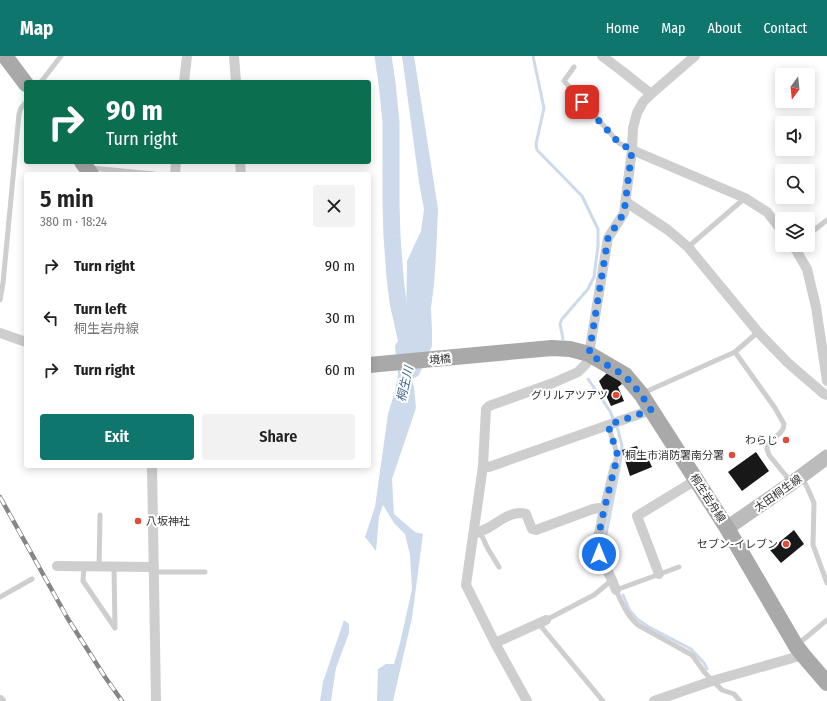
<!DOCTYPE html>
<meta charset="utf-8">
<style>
:root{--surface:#fff;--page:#f2f2f2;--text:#222;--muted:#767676;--accent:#0f766e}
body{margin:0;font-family:"Fira Sans Condensed","Noto Sans JP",sans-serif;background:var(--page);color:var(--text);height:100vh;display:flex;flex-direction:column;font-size:15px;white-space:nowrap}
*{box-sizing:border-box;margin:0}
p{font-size:13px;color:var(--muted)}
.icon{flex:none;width:22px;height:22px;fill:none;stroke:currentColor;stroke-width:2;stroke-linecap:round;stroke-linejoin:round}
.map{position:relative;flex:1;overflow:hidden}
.panel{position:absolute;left:24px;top:116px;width:347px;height:296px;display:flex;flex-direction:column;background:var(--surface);border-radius:4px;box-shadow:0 2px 10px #0003}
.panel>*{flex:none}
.banner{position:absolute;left:24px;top:24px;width:347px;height:84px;border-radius:4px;box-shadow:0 2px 10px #0003;background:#0b6e4f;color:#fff;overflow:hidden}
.needle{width:26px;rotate:195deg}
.fabs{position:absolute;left:775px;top:12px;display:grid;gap:8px}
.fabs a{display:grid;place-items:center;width:40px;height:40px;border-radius:4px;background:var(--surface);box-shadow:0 2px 10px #0003;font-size:20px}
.pin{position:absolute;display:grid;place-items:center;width:34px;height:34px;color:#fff;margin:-17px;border-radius:8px;box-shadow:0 2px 6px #0006}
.me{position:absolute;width:44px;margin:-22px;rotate:0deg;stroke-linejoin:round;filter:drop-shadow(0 0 3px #0008)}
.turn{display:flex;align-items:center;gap:14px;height:84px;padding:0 16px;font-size:18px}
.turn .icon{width:52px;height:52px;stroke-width:2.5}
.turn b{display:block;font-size:28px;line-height:34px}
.round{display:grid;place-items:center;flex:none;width:42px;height:42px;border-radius:4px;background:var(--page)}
.headline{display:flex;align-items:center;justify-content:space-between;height:68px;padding:0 16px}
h1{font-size:24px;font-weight:600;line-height:30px}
.primary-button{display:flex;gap:8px;margin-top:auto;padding:8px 16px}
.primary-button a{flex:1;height:46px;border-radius:4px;background:var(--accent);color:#fff;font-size:16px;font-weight:600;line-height:46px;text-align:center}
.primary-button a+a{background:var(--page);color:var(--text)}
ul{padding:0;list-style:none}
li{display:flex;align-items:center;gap:12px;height:52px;padding:0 16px}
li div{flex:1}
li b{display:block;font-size:15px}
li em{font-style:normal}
header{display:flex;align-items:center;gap:24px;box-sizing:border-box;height:56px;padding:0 20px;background:var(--accent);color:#fff}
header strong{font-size:19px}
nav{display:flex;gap:22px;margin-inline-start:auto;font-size:14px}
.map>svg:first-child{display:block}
.water{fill:#ccdaec}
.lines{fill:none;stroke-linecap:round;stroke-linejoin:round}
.stream{stroke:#ccdaec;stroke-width:3}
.river{stroke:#ccdaec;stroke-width:17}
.building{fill:#181818}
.lane{stroke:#cecece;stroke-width:5}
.street{stroke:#cecece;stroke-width:10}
.secondary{stroke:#bbb;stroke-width:15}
.primary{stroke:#a9a9a9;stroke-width:16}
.rail-casing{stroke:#868686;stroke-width:4.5}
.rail{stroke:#fff;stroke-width:3;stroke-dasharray:9;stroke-linecap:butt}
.route{stroke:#1a73e8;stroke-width:7;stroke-dasharray:0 12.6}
.poi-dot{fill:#e34b38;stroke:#fff;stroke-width:1.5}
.labels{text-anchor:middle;stroke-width:4;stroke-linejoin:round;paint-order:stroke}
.street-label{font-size:11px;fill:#313131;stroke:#fff}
.poi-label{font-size:11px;fill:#313131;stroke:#fff;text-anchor:end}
.water-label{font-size:12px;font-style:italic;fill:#3f6392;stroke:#fff}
</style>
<header>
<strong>Map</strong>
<nav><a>Home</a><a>Map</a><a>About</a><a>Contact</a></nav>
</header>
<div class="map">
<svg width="827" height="645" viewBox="0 0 827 645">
<rect width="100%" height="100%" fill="#fff"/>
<g class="water">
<polygon points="402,0 414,0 438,153 436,199 434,228 431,252 432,274 432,290 419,319 412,324 414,331 416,352 392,423 394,458 415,476 423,478 412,562 393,645 377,645 378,613 386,608 394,608 400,587 412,533 410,499 405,478 394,467 383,449 379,461 376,495 365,481 375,451 388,358 395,335 398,319 395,290 397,286 405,284 406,267 407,205 421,175 424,153 419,126"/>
<polygon points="344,564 349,568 349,577 336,612 331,645 320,645 323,626"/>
</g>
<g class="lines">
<g class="stream">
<polyline points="533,0 544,52 536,88 537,94 582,140 598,173 598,190 594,221 588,233 562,263 560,268 563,283"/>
<polyline points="588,323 610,355 618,374 622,390 620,408 604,488 603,496 605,499"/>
<polyline points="623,539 630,555 637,563 649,571 691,593 704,607 707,613"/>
</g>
<polyline class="river" points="383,0 387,27 391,66 391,147 392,180 395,221 398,246 410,300"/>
</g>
<g class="building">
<polygon points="608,316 620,324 622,328 618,331 624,345 611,350 599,325"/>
<polygon points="637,390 639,396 644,394 652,411 630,420 622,394"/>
<polygon points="756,396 769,415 742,435 728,416"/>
<polygon points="794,474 804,488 781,507 770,494"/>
</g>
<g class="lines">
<g class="lane">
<polyline points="574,11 564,25 619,87 632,94"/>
<polyline points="41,26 61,0"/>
<polyline points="91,112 154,118"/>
<polyline points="808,179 827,164"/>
<polyline points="688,191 745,142"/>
<polyline points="0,244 3,227 19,58 21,52 26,46"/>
<polyline points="735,296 775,352 784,368 783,373 780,377 768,388 767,393 769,399 791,426"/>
<polyline points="643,337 735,296 758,276"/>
<polyline points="608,369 617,397 615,410"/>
<polyline points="802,421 808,433 814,447 813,489 827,527"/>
<polyline points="480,476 488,493 499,511"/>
<polyline points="84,511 83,525 115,572 114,511"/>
<polyline points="99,511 100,459"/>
<path d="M679 511 616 534C622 547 627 560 638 569L692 599 705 617 722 634 734 638 740 645"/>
<polyline points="154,516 205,516"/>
<polyline points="0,541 32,523"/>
<polyline points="546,564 594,539 612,524"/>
<polyline points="539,568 603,645"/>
<polyline points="797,589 827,564"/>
</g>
<g class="street">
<polyline points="234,0 236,26"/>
<polyline points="602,0 622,15 651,38"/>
<polyline points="184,26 187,0"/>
<polyline points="632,94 745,142 767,156 782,175"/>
<polyline points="240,106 241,118"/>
<polyline points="175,118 176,106"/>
<polyline points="626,146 668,174 688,191 758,276 788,307 824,338 827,339"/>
<polyline points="793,189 807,213 816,251 827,325"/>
<polyline points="0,277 26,286"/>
<polyline points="152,410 156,645"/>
<polyline points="483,410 489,411 651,354"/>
<polyline points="615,410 604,454 597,487 599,498 612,524 616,534"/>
<path d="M474 478C479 476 484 474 488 472 499 466 513 453 526 458L532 473 536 474 593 453 599 452 604 454"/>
<polyline points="57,510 154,511"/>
<polyline points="659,518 637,460 696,424"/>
<polyline points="495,587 546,564"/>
<polyline points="0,644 1,645"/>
<polyline points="527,645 495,587 466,529 483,410 486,353 489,350 553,327 578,316 586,308 589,298 608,182 624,157 632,94 633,72 637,57 643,46 651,38 695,0"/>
<polyline points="654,645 712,625 803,599"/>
</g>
<polyline class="secondary" points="727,472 792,427 827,401"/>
<g class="primary">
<polyline points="5,0 26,28"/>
<polyline points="82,106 91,118"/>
<polyline points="369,309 552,292 570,293 589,298 625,319 641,338 727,472 796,590 803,599 827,627"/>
</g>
<defs>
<polyline id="rail" points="0,441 68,563 105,621 122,645"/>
</defs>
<use href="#rail" class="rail-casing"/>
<use href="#rail" class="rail"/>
</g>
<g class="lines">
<polyline class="route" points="582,46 619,87 632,94 624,157 608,182 589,298 625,320 641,338 651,354 608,369 617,397 615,410 604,454 597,487 599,498"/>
</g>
<g class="poi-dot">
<circle cx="616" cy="339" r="4"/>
<circle cx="786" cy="384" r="4"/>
<circle cx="732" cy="399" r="4"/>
<circle cx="138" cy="465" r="4"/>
<circle cx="786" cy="488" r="4"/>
</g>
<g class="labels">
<g class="street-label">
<text transform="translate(440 303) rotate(-5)" y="4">境橋</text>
<text transform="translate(778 437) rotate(-35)" y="4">太田桐生線</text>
<text transform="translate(708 442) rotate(57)" y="4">桐生岩舟線</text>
</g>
<g class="poi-label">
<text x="608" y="343">グリルアツアツ</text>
<text x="778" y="388">わらじ</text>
<text x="724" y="403">桐生市消防署南分署</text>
<text x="146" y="469" text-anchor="start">八坂神社</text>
<text x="778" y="492">セブン-イレブン</text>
</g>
<g class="water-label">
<text transform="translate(405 328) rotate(-77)" y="4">桐生川</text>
</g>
</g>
</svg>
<div class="fabs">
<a><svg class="needle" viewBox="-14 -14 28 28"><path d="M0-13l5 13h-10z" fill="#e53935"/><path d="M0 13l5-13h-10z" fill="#767676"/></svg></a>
<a><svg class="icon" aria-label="sound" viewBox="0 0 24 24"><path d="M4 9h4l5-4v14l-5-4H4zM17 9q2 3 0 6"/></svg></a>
<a><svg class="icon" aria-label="search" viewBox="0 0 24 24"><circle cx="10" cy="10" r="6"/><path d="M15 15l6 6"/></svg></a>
<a><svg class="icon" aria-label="layers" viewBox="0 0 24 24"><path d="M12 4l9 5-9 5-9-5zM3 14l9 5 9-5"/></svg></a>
</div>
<div class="pin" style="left:582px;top:46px;background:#d93025"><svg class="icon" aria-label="arrive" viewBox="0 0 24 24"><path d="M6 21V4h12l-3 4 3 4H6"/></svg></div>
<svg class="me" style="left:599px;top:498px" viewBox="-20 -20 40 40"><circle r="17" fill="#1a73e8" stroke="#fff" stroke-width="3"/><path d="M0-11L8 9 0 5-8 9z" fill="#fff"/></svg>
<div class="banner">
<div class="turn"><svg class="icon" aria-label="right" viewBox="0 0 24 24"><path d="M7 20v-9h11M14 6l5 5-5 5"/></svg><div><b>90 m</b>Turn right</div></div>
</div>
<section class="panel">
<div class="headline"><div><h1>5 min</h1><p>380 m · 18:24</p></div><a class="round"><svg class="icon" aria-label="close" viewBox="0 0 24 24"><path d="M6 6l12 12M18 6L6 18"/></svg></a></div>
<ul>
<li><svg class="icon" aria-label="right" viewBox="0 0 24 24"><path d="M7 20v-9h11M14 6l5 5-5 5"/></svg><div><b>Turn right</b></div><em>90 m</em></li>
<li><svg class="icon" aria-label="left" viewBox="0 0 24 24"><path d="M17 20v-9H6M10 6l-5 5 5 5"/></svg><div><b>Turn left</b><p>桐生岩舟線</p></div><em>30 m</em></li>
<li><svg class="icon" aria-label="right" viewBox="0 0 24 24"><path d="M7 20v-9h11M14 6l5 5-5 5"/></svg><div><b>Turn right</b></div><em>60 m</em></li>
</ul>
<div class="primary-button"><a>Exit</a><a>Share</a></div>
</section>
</div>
